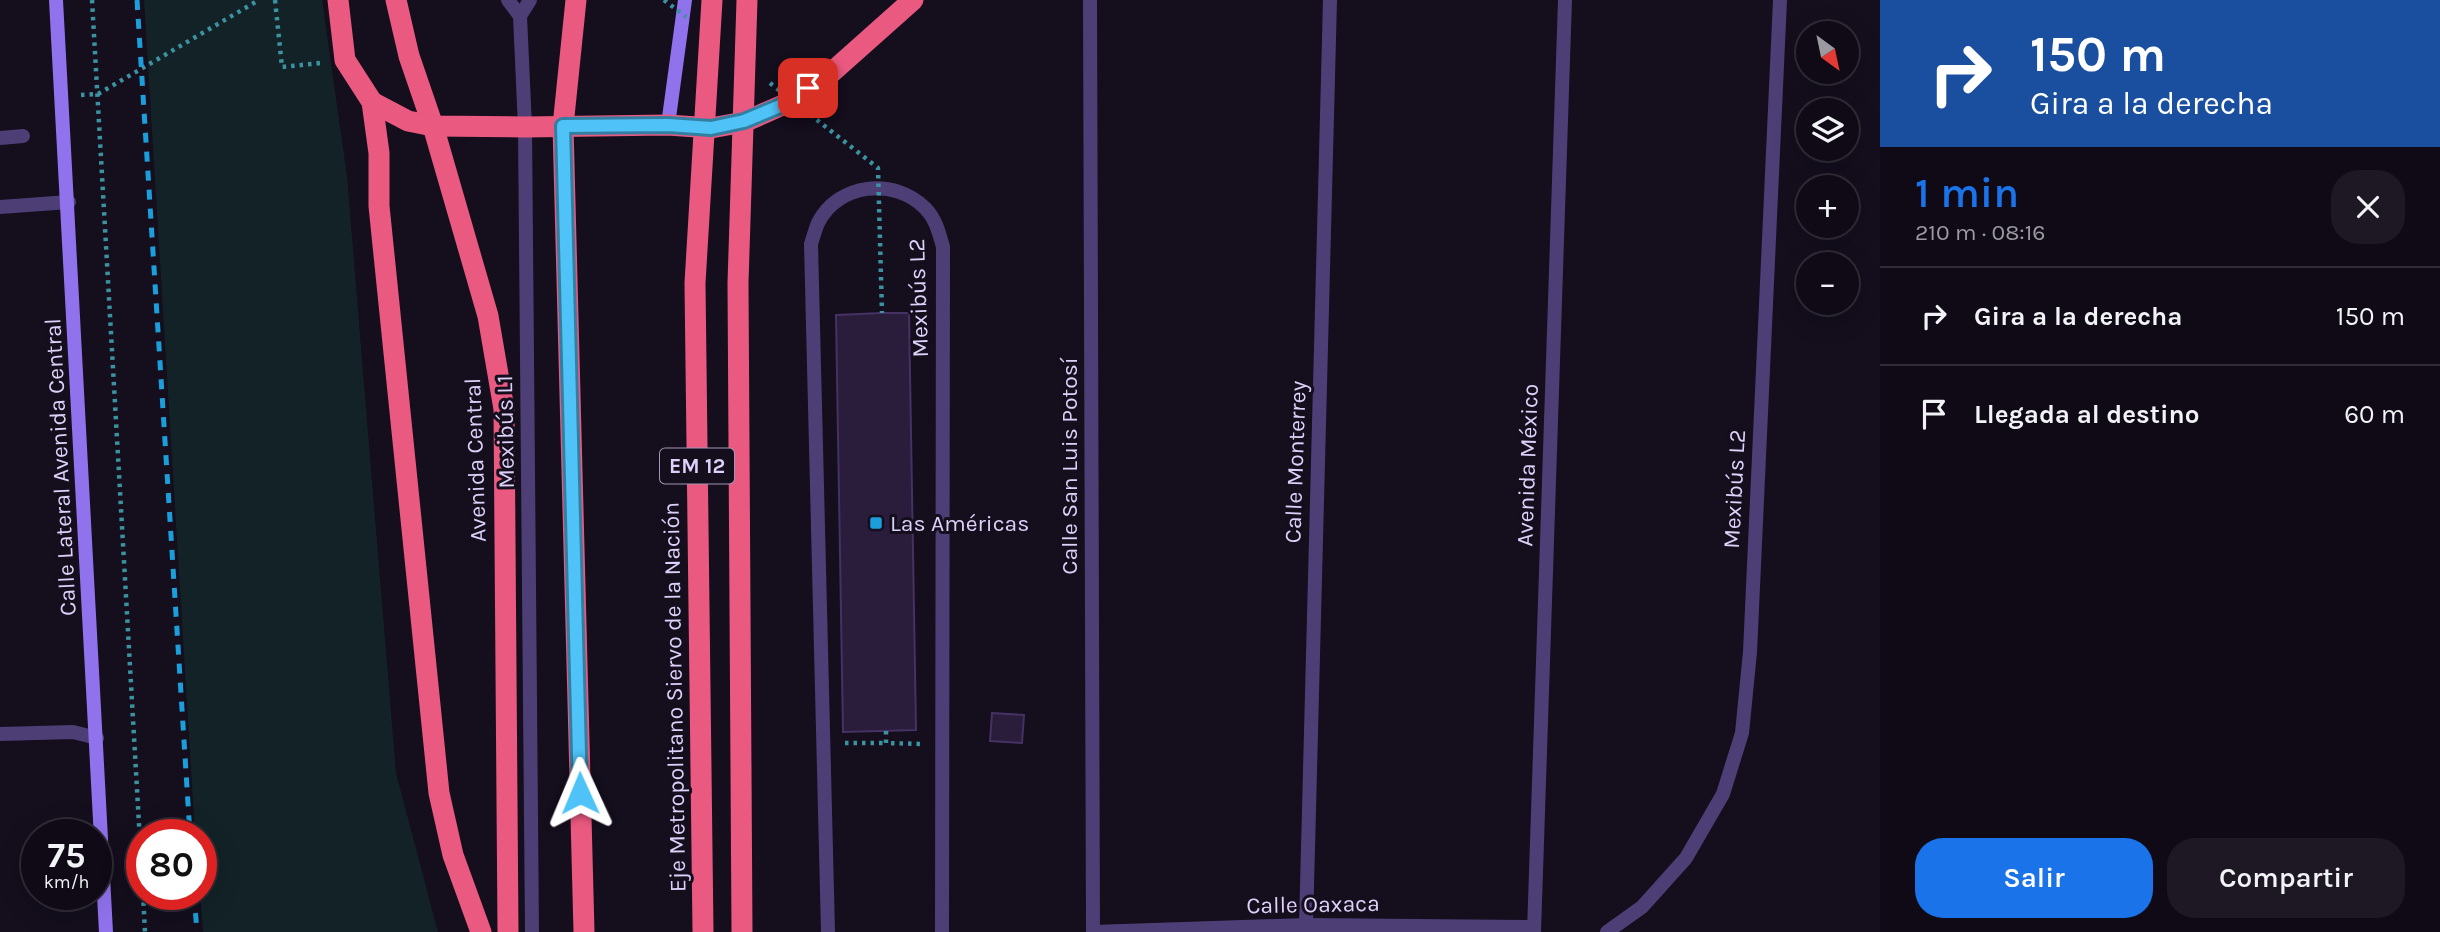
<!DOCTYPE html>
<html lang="es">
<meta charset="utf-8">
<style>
:root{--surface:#0f0a16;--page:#1d1823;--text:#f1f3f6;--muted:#9b9aa1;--line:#2f2b35;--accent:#1a73e8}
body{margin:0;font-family:Karla,sans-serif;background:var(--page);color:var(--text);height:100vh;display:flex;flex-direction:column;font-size:26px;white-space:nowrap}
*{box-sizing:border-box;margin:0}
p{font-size:23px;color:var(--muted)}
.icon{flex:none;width:38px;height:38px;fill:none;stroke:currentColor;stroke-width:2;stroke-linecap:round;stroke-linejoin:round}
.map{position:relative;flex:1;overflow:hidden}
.details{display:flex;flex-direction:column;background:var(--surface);width:560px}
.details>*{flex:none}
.banner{background:#1a4fa0;color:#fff;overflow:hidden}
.needle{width:46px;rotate:147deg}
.buttons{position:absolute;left:1796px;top:21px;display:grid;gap:14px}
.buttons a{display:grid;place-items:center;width:63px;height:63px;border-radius:50%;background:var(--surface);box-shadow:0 7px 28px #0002,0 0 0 2px var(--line);font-size:35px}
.speed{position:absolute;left:21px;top:819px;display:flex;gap:14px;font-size:35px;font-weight:700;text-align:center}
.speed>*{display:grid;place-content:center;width:91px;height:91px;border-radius:50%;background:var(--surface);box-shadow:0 7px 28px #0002,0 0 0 2px var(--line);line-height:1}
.speed small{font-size:18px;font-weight:400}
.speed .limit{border:10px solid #d22;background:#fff;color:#111}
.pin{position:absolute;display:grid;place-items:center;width:60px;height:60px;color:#fff;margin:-30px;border-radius:14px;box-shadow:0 4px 10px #0006}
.me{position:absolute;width:77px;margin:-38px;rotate:359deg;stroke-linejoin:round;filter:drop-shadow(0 0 5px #0008)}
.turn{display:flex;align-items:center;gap:24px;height:147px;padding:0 35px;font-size:32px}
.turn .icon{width:91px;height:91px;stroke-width:2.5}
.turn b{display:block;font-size:49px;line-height:60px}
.round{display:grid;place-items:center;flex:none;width:74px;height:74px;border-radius:28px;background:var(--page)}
.overview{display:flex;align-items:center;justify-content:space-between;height:119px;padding:0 35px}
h1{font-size:42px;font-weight:600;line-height:52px;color:var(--accent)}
.primary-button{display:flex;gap:14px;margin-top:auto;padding:14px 35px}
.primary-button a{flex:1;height:80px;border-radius:28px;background:var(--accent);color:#fff;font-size:28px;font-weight:600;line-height:80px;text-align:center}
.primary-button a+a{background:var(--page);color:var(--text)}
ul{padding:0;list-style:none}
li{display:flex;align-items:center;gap:21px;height:98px;padding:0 35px;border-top:2px solid var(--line)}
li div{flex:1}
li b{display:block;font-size:26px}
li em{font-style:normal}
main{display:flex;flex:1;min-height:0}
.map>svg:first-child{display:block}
.green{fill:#122226}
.building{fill:#291d3b;stroke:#463164;stroke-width:2}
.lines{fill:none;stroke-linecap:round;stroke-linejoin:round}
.path{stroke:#3b92a1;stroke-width:4.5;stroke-dasharray:3.5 5;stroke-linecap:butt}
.lane{stroke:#4d3f76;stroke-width:14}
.street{stroke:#4d3f76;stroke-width:14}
.secondary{stroke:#9072ed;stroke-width:14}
.highway{stroke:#ea5980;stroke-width:21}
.rail{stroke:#1b9ed9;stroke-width:5;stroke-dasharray:10 9;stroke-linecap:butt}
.path-bridge{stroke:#3b92a1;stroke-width:4.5;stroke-dasharray:3.5 5;stroke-linecap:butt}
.highway-bridge{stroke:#ea5980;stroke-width:21}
.route-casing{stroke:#337fa1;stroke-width:18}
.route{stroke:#4fc3f7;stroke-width:12}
.poi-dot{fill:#1b9ed9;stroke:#140e1d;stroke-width:2.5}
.labels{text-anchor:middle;stroke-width:6;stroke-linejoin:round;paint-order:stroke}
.shield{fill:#140e1d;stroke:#a196b7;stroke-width:2}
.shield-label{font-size:21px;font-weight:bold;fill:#ddd0f9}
.street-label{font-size:23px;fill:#ddd0f9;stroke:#140e1d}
.poi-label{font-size:23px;fill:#ddd0f9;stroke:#140e1d;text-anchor:start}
</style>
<main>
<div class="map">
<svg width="1880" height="932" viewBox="0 0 1880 932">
<rect width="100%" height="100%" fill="#140e1d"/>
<polygon class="green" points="144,0 322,0 347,176 396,773 438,932 203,932 200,894 201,835 195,835 193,802"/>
<g class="building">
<polygon points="882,313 909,313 916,730 843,732 836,315"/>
<polygon points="992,713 1024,715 1022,743 990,741"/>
</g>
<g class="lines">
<g class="path">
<polyline points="92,0 142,877"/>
<polyline points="275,0 282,67 321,63"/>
<polyline points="81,95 98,94 259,0"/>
<polyline points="886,731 886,743 922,744"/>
<polyline points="845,743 886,743"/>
<polyline points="143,894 145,932"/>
</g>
<g class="lane">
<polyline points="508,0 520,16"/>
<polyline points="530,0 520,16 525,127 532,932"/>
<path d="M828 932 811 244C813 238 815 230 818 223 838 183 894 177 925 208 936 219 939 233 943 247L942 932"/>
<polyline points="1607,932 1642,907 1686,858 1723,794 1742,733 1750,652 1780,0"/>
</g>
<g class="street">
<polyline points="1090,0 1093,932"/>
<polyline points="0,138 23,136"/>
<polyline points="0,207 69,202"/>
<polyline points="0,734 73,732 97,738"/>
<polyline points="1306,925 1330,0"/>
<polyline points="1093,932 1306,925 1534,927"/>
<polyline points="1534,932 1565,0"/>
</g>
<g class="secondary">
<polyline points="56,0 106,932"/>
<polyline points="668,125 685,0"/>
</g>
<g class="highway">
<polyline points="338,0 345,60 372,102 379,153 379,206 439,793 453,855 481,932"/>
<polyline points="396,0 409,56 433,126 488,316 504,409 508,932"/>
<polyline points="576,0 563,126 584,932"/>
<polyline points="372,102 408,121 433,126 525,127 668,125 711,128 744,122 785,104 831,73 913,0"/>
</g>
<g class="rail">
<polyline points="137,0 190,835"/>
<polyline points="194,894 197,932"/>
</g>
<g class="path-bridge">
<polyline points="664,0 686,17"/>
<polyline points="770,83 878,168 882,313"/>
</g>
<g class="highway-bridge">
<polyline points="703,932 695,283 712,0"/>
<polyline points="742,932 738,283 747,0"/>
</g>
</g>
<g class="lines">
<defs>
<polyline id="route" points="580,793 563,126 668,125 711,128 744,121 785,104 808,88"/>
</defs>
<use href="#route" class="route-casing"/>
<use href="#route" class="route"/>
</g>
<rect class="poi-dot" x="869" y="516" width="14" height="14" rx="3.5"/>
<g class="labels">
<rect class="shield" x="660" y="448.5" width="74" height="35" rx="5"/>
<g class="shield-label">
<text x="697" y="473">EM 12</text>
</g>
<g class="street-label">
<text transform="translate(918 298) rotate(-92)" y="8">Mexibús L2</text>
<text transform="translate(505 432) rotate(-91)" y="8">Mexibús L1</text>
<text transform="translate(475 460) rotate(-92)" y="8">Avenida Central</text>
<text transform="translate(1295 462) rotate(-88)" y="8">Calle Monterrey</text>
<text transform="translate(1527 465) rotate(-88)" y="8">Avenida México</text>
<text transform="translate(1069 466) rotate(-90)" y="8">Calle San Luis Potosí</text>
<text transform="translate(60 467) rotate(-93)" y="8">Calle Lateral Avenida Central</text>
<text transform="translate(1734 489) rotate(-87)" y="8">Mexibús L2</text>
<text transform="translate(674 697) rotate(-91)" y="8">Eje Metropolitano Siervo de la Nación</text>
<text transform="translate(1313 904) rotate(-1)" y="8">Calle Oaxaca</text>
</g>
<g class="poi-label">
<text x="890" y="531">Las Américas</text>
</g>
</g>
</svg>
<div class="buttons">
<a><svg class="needle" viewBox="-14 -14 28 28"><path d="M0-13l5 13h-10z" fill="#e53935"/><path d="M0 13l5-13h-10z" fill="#9b9aa1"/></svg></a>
<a><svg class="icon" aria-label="layers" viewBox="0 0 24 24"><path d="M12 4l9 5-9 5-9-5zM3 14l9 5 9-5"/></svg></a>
<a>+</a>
<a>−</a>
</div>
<div class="speed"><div>75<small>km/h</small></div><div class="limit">80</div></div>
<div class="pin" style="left:808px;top:88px;background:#d93025"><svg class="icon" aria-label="arrive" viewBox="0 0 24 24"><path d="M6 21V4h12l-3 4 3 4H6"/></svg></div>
<svg class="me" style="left:580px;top:793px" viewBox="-20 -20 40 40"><path d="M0-17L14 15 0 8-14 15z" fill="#4fc3f7" stroke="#fff" stroke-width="4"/></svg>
</div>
<section class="details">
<div class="banner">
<div class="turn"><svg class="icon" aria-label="right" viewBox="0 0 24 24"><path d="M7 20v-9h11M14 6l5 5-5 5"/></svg><div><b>150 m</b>Gira a la derecha</div></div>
</div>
<div class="overview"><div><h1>1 min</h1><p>210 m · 08:16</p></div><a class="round"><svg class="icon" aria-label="close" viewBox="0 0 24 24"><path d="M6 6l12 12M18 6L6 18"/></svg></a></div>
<ul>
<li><svg class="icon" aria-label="right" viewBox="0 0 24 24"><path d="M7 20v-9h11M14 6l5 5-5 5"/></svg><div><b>Gira a la derecha</b></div><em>150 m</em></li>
<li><svg class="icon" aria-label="arrive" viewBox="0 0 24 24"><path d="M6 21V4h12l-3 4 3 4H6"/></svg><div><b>Llegada al destino</b></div><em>60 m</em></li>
</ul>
<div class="primary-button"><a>Salir</a><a>Compartir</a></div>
</section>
</main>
